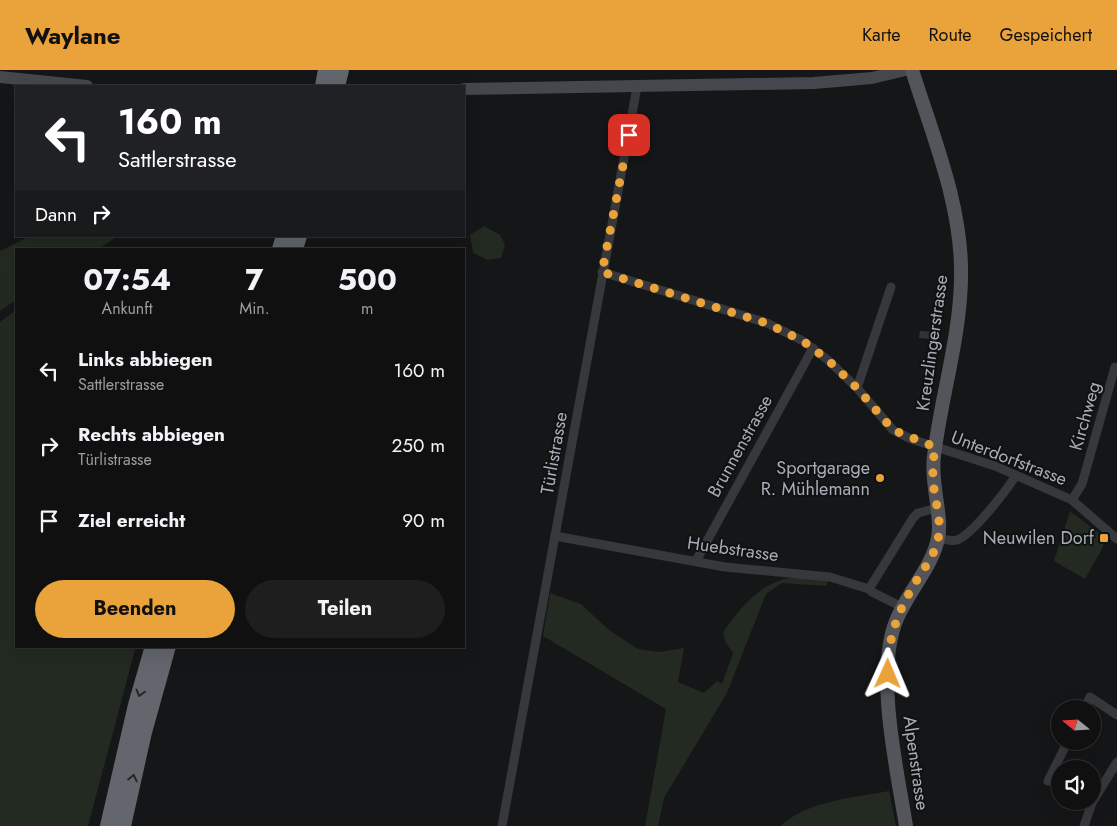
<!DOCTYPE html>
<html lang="de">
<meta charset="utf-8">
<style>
:root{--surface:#101011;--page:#1e1e1f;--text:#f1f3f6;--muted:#9c9d9f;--line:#303031;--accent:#eaa23a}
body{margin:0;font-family:Jost,sans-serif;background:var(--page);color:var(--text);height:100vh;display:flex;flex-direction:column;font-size:19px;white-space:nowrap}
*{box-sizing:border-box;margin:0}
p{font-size:16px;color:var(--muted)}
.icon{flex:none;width:28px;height:28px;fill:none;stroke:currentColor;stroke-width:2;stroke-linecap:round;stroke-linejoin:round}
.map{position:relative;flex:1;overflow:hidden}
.drawer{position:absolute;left:15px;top:178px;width:450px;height:400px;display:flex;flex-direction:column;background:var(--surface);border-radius:0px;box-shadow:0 5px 20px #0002,0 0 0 1px var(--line)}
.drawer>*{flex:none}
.banner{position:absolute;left:15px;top:15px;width:450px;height:152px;border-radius:0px;box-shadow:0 5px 20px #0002,0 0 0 1px var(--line);background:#202124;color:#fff;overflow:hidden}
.needle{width:32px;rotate:288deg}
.buttons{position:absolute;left:1051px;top:630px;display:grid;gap:10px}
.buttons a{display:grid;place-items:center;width:50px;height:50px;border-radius:50%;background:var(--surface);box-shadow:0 5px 20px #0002,0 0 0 1px var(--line);font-size:25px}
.pin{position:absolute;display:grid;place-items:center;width:42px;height:42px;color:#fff;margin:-21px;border-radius:10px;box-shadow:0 2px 8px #0006}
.me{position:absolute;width:55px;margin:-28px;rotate:1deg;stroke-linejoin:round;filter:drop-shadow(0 0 4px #0008)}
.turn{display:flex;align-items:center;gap:18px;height:105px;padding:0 20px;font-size:22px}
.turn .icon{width:65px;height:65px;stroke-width:2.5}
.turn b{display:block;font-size:35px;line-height:42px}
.then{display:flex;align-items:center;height:48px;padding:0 20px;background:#0003;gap:10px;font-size:19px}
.eta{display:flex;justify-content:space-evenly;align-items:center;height:85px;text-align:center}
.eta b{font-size:30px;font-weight:700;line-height:35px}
.primary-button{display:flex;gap:10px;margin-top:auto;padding:10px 20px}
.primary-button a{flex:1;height:58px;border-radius:30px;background:var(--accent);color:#111;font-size:20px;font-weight:700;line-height:58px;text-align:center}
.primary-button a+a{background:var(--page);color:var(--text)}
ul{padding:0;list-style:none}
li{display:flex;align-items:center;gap:15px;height:75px;padding:0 20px}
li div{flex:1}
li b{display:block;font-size:19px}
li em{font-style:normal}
header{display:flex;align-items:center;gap:30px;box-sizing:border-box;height:70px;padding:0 25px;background:var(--accent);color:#111}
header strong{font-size:24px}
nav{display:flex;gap:28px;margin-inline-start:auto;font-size:18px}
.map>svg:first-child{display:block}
.green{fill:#222a22}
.water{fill:#2c353b}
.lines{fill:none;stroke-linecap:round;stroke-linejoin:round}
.street{stroke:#37383c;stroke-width:9}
.secondary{stroke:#45474c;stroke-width:12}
.primary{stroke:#53555b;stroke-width:14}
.highway{stroke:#63666d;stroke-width:16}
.oneway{stroke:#252629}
.route{stroke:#eaa23a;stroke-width:9;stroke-dasharray:0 16.2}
.poi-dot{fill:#eaa23a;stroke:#101112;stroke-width:2}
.labels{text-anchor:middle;stroke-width:4;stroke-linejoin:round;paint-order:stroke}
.street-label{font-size:18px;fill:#a8aeb7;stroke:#101112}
.poi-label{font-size:18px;fill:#a8aeb7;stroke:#101112;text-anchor:end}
</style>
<header>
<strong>Waylane</strong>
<nav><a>Karte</a><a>Route</a><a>Gespeichert</a></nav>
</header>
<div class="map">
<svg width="1117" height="756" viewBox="0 0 1117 756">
<rect width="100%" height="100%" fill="#151617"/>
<g class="green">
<polygon points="484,156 500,165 505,175 501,188 488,190 473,183 470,165"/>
<polygon points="30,166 118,166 98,179 16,179 16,230 0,241 0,181"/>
<polygon points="16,240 16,576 136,576 88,756 0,756 0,252"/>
<polygon points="1070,441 1105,468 1103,477 1085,509 1054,491"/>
<path d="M801 506 828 511 826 516 782 513 766 524 727 623 664 728 658 756H645L666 639 543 566 550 523 581 534 609 560 638 579 659 582 684 578 678 612 704 623 717 611 722 614 733 583 725 571 723 562C745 532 762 510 801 506Z"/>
<path d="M889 721 896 756H780C810 730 852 728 889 721Z"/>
</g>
<polygon class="water" points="920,261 934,262 934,269 919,268"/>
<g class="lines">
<g class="street">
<polyline points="602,202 767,253 803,271 828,290 857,318 893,360 911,369 995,396 1072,430 1117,469"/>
<polyline points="857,318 891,217"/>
<polyline points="1072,430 1082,414 1115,297"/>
<polyline points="555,466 725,497 830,507 869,519 872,522 902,537"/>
<path d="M938 468C945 469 951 472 957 470 973 464 1005 422 1015 407"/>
<polyline points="696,491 813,278"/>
<polyline points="869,519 913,448 918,443 937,438"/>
<polyline points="1084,639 1090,627 1117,645"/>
<polyline points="1048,711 1068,671"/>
<polyline points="502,756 637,17"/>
<polyline points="1084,756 1092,733 1117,692"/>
</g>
<g class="secondary">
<polyline points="0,7 87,16"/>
<polyline points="464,19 814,13 872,8 905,0"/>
</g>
<path class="primary" d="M906 756C897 700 875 604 896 551 907 523 933 496 938 468 943 446 930 413 934 386 941 327 960 268 961 209 963 137 933 67 912 0"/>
<g class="highway">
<polyline points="323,16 326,0"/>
<polyline points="337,16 341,0"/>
<polyline points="280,179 284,166"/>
<polyline points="295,179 299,166"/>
<polyline points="108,756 136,635 153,576"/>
<polyline points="123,756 144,662 168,576"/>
</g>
</g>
<defs><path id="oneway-chevron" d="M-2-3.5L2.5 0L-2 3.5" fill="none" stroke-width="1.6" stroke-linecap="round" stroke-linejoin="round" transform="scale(1.25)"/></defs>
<g class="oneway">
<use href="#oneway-chevron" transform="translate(140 623) rotate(105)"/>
<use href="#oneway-chevron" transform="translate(133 708) rotate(-77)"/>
</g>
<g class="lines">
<path class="route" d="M629 65 602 202 766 253 803 271 828 290 857 318 893 360 935 377C933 391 932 405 934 419 936 435 942 453 938 469 934 488 920 503 911 520 896 546 887 573 888 604"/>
</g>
<g class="poi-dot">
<circle cx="880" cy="408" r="5"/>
<rect x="1099" y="463" width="10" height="10" rx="2.5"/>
</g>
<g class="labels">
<g class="street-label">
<text transform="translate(932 273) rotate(-82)" y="6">Kreuzlingerstrasse</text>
<text transform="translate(1085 346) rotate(-74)" y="6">Kirchweg</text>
<text transform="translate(740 376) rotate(-61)" y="6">Brunnenstrasse</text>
<text transform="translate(554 383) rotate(-80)" y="6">Türlistrasse</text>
<text transform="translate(1009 388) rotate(21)" y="6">Unterdorfstrasse</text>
<text transform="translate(733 479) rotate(8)" y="6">Huebstrasse</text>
<text transform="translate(916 693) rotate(82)" y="6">Alpenstrasse</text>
</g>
<g class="poi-label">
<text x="870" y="404">Sportgarage<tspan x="870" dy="21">R. Mühlemann</tspan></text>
<text x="1094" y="474">Neuwilen Dorf</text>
</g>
</g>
</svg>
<div class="buttons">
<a><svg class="needle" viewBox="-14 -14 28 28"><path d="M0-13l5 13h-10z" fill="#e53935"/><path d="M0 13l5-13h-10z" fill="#9c9d9f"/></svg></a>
<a><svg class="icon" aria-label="sound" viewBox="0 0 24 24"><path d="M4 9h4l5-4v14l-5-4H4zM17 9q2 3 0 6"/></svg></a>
</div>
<div class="pin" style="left:629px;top:65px;background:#d93025"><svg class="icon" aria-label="arrive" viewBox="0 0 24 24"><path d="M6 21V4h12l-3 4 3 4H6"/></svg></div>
<svg class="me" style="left:888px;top:604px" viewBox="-20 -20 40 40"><path d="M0-17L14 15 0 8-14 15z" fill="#eaa23a" stroke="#fff" stroke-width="4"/></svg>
<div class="banner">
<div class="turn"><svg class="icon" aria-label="left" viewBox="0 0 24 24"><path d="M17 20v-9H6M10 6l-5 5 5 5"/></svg><div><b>160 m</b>Sattlerstrasse</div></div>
<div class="then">Dann<svg class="icon" aria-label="right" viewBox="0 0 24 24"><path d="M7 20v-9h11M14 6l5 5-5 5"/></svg></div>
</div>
<section class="drawer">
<div class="eta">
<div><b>07:54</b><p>Ankunft</p></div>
<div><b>7</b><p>Min.</p></div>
<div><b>500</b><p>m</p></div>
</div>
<ul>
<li><svg class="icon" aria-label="left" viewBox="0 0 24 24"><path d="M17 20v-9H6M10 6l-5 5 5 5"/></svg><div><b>Links abbiegen</b><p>Sattlerstrasse</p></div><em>160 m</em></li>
<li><svg class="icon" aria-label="right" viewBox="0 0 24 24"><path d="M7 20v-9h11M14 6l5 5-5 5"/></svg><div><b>Rechts abbiegen</b><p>Türlistrasse</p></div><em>250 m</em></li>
<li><svg class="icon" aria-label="arrive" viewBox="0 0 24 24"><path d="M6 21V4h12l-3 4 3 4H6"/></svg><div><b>Ziel erreicht</b></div><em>90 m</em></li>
</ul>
<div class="primary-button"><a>Beenden</a><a>Teilen</a></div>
</section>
</div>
